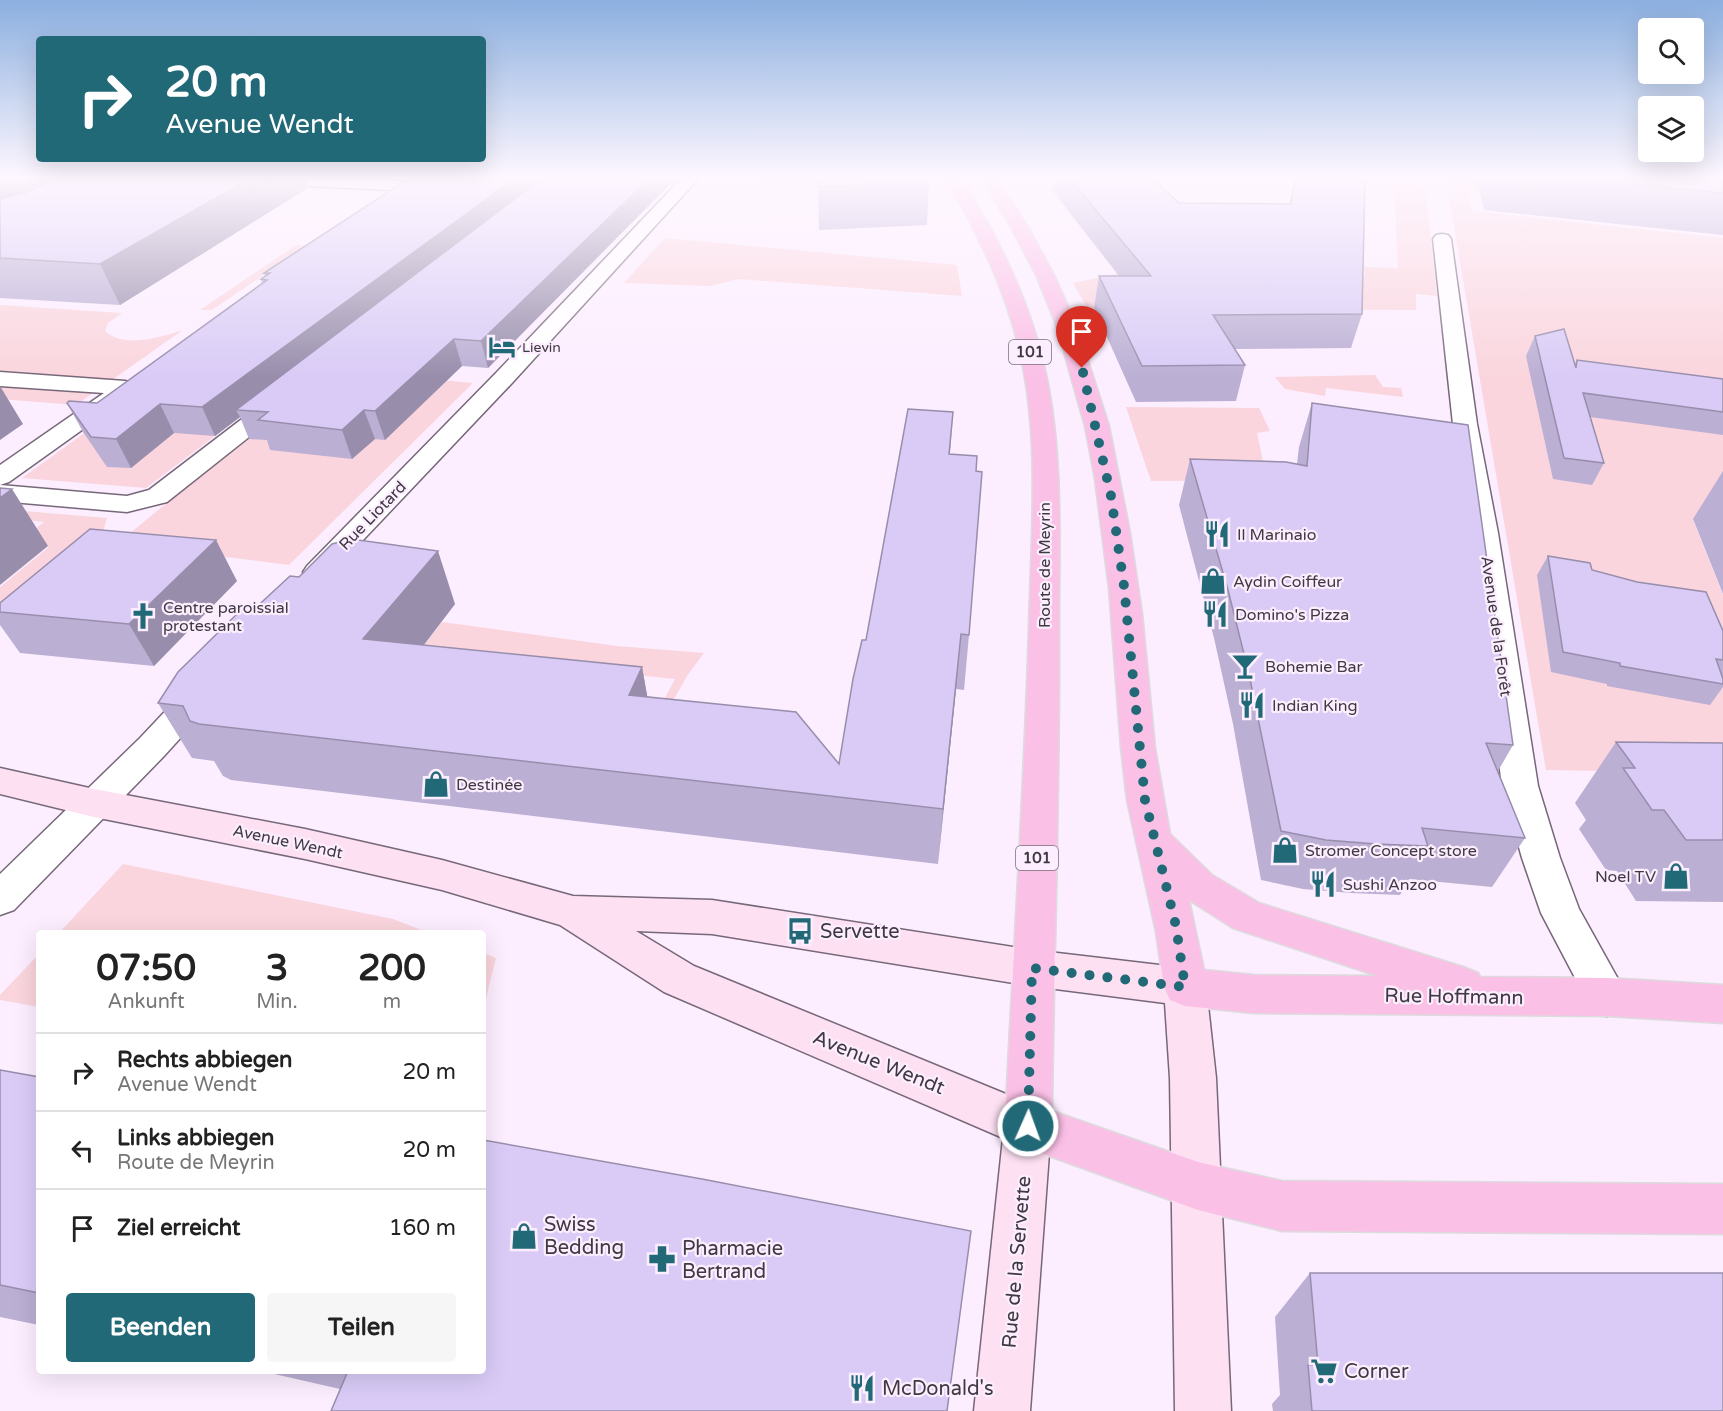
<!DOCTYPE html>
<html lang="de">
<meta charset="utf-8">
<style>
:root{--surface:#fff;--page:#f6f6f6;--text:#222;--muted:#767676;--line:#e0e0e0;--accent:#226978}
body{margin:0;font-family:"Varela Round",sans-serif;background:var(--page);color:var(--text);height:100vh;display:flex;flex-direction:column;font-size:22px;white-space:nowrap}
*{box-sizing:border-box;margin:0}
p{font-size:20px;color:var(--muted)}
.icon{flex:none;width:33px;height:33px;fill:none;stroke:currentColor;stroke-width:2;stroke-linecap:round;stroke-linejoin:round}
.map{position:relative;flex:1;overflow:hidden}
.sheet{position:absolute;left:36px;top:930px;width:450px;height:444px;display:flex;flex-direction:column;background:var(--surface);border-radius:6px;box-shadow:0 6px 24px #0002}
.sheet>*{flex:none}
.hud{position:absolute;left:36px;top:36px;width:450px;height:126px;border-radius:6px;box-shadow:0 6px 24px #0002;background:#226978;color:#fff;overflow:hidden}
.tools{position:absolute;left:1638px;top:18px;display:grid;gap:12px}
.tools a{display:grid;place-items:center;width:66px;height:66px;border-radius:6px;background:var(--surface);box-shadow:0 6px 24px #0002;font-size:30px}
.pin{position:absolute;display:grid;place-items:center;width:51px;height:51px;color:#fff;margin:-62px -26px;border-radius:50% 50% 50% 0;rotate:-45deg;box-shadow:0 0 6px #0007}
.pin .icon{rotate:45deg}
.me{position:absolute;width:66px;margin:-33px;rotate:2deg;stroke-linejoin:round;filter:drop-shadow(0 0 4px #0008)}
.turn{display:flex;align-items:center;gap:21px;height:126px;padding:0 30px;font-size:27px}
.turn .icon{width:78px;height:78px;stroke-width:2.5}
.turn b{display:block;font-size:42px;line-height:51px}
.eta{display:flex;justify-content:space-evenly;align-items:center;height:102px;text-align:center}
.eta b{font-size:36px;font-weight:700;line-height:42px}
.primary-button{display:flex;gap:12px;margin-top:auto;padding:12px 30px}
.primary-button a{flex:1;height:69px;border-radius:6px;background:var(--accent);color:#fff;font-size:24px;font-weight:700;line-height:69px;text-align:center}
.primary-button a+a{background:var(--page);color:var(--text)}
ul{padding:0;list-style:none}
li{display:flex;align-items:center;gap:18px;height:78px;padding:0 30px;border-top:2px solid var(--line)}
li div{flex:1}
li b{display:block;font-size:22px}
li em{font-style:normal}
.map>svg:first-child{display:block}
.green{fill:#fad5dd}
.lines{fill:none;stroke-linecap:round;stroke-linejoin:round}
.street-casing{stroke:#766779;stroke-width:3}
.secondary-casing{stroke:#766779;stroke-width:3}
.primary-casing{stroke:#dcdbdd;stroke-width:3}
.street{fill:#fff;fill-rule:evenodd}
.secondary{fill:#fde0f2;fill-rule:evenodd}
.primary{fill:#fbc0e6;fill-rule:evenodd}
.wall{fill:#bbafd4}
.shaded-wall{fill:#988eac}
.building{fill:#d9cbf6;stroke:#988eac;stroke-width:1.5}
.route{stroke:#226978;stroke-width:10;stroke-dasharray:0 18}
.labels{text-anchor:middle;stroke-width:4.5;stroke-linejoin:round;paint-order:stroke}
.far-poi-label{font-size:14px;fill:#3f3941;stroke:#fceeff;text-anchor:start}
.shield{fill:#fceeff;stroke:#786f7a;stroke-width:1.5}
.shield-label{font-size:15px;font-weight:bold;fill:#3f3941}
.street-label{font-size:16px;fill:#3f3941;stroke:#fceeff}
.poi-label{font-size:16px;fill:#3f3941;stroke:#fceeff;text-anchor:start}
.near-poi-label{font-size:20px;fill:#3f3941;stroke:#fceeff;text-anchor:start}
.near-street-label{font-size:20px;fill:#3f3941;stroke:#fceeff}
</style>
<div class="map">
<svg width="1723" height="1411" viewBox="0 0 1723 1411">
<rect width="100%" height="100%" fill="#fceeff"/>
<g class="green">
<polygon points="737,179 849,179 835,189 766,186"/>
<polygon points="1446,179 1723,179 1723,217 1467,192 1472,211 1723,238 1723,524 1693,520 1723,595 1723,773 1546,770"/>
<polygon points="724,180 757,187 720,190 702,187 706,182"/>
<polygon points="1394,184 1425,187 1437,296 1416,294 1416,310 1088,309 1073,283 1121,273 1365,276 1364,267 1398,268"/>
<polygon points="665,238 957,265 962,296 739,279 710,286 624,283"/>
<polygon points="296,245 307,246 212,310 200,310"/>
<path d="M0 305 122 313 108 323 105 331C124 349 161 337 183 330L76 405 0 399Z"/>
<polygon points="219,336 336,345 146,488 22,478"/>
<polygon points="354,372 473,383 289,565 118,543 289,403"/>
<polygon points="1375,375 1383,387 1401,388 1403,397 1326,388 1325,396 1285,389 1275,377"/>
<polygon points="1126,407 1259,408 1270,431 1257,433 1267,480 1151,481"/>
<polygon points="0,509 107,518 102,535 0,614 0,587 49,547 18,543 44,522 0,517"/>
<polygon points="442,622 617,646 704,653 687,676 660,723 652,722 675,679 418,653"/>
<polygon points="123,864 393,919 429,933 59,933"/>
<polygon points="483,953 496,958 485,1002 483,1001"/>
<polygon points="39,954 39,1007 0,1000 0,995"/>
</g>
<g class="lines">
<defs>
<g id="street">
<path d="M261 179C284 179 410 175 419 186L411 191 269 184Z"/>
<polygon points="681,179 698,179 512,383 327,578 317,581 307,578 303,572 307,566 496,373"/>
<polygon points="1442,234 1448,235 1451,239 1477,424 1498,533 1538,786 1560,858 1579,909 1628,997 1622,1010 1607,1016 1592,1010 1541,913 1522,858 1502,786 1470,533 1453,424 1433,239 1436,235"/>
<polygon points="0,372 125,381 133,383 136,388 133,393 123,395 124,397 121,402 9,482 0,485 0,465 104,393 0,386"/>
<polygon points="280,394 288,396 291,401 288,406 167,502 127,512 0,501 0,485 127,496 149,490 272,396"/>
<polygon points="201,683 213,686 217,694 213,702 164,756 14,910 0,915 0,874 140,738 189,686"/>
</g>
<polygon id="secondary" points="0,768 94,789 305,829 442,860 573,896 712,900 1032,950 1185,968 1200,974 1206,987 1216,1078 1231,1411 1175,1411 1170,1078 1165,1003 1032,986 712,934 636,931 694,966 1045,1110 1051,1126 1030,1411 974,1411 1003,1138 664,992 560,925 442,890 305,859 94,817 0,794"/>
<g id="primary">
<path d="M946 179H962C997 235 1026 293 1042 357 1064 444 1059 535 1059 624 1060 786 1054 949 1052 1111L1198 1162 1282 1181 1723 1184V1234L1282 1231 1198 1210 1011 1142 1005 1126C1013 960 1024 794 1029 628 1031 538 1040 445 1021 357 1007 293 979 235 946 179Z"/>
<path d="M981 179H997L1028 227 1054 275 1076 324 1109 426 1130 533 1142 614 1155 748 1170 834 1212 875 1259 903 1463 967 1478 973 1480 977 1607 978 1723 985V1023L1607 1016 1254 1013 1185 1006 1170 1000 1164 987 1156 932 1127 800 1121 748 1109 588 1095 479 1085 426 1056 324 1036 275 1011 227ZM1189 900 1233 928 1378 976 1254 975 1204 970Z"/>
</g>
</defs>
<use href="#street" class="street-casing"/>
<use href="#secondary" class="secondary-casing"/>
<use href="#primary" class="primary-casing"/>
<use href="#street" class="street"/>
<use href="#secondary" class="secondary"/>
<use href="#primary" class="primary"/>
</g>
<g class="wall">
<polygon points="0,179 308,188 120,305 0,298"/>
<polygon points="675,179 488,368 462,366 385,440 375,439 352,459 270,450 267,440 249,439 240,417 215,436 174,433 131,468 107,467 83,432 67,403 97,403 262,284 261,279 265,276 264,273"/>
<polygon points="1054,179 1153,179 1179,203 1289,204 1294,179 1365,179 1362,314 1351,348 1235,349 1245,365 1236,401 1136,402 1094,308 1099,276 1119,276 1052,190"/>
<polygon points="1477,179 1723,179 1723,235 1484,210"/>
<polygon points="929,182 927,225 819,230 818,187"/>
<polygon points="1535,336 1575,364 1577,360 1723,379 1723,435 1590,417 1604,463 1592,485 1553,479 1526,356"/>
<polygon points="1312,403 1513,745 1498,771 1525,838 1492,887 1409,879 1400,895 1351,893 1303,889 1261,880 1233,724 1214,638 1179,505 1190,459 1297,464 1299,447"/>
<polygon points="953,412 950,454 969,635 964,690 956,689 938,864 231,780 223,776 214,761 192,758 158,703 252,611 455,604 424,645 642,667 647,696 839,764 866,640"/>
<polygon points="1723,471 1723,594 1693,519"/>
<polygon points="1548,556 1592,570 1723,631 1723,687 1710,705 1607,686 1607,684 1551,672 1537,575"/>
<polygon points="237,581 154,666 20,653 0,625 0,603"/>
<polygon points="1616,742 1723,743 1723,902 1636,901 1617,871 1606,870 1579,829 1586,820 1575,803"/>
<polygon points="0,1070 39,1077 39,1325 0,1317"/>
<polygon points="1310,1273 1723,1411 1273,1411 1272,1404 1280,1395 1275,1317"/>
<polygon points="261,1371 483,1371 340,1389"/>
</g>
<g class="shaded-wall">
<polygon points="17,179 114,179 0,228 0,184"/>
<polygon points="249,179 305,179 308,188 120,305 100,264"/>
<polygon points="514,179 548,179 236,410 240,417 215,436 202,407"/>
<polygon points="649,179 675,179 488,368 481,341"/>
<polygon points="454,339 462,366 385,440 375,411"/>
<polygon points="0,386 23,424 0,440"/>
<polygon points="160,404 174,433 131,468 116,439"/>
<polygon points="364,410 375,439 352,459 342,430"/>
<polygon points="12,489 48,546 0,585 0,498"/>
<polygon points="216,540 237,581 154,666 129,624"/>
<polygon points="438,551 455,604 386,694 363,639"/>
<polygon points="961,634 956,689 938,864 943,809"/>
<polygon points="642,667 652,722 629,695"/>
</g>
<g class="building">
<polygon points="0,179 17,179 0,184"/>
<polygon points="56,179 249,179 100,264 0,258 0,199 30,191"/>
<polygon points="408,179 514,179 202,407 160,404 116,439 91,437 67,403 69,401 97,403 267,280 261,279 270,273 264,273"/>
<polygon points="541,179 649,179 481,341 454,339 375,411 364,410 342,430 258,420 268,412 236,410"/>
<polygon points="821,179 927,179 929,182 818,187"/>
<polygon points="1070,179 1153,179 1179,203 1291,204 1296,179 1365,179 1362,314 1213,315 1245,365 1142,366 1099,276 1151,276"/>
<polygon points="1581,179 1723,179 1723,193"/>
<polygon points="1564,329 1576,368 1577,360 1723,379 1723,412 1583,393 1604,463 1564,458 1535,336"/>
<polygon points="1312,403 1468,425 1513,745 1486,743 1525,838 1422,828 1428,846 1376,844 1326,840 1281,831 1249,674 1228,590 1190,459 1286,462 1307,466"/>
<polygon points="908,409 953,412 949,454 977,456 976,471 982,472 969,635 961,634 943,809 199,724 190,721 183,706 158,703 178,672 241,610 252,611 290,576 299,577 332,544 351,539 438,551 363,639 642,667 629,695 796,712 839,764 853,679 862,640 866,640"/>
<polygon points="0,488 12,489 0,498"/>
<polygon points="90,529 216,540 129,624 0,612 0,603"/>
<polygon points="1548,556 1590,563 1592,570 1637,582 1706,592 1723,631 1723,660 1716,659 1723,679 1723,684 1620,666 1620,663 1563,652"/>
<polygon points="1616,742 1723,743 1723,840 1686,840 1664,810 1652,810 1623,768 1635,768"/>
<polygon points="0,1070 39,1077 39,1293 0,1285"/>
<polygon points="483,1140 702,1179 971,1231 947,1411 331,1411 348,1371 483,1371"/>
<polygon points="1310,1273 1723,1273 1723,1411 1312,1411 1308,1365 1318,1365"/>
</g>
<linearGradient id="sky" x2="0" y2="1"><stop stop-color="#8bafdf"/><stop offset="0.47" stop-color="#fef7ff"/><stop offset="1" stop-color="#fef7ff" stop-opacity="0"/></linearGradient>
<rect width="1723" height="377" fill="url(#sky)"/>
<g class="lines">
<polyline class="route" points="1028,1126 1032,968 1185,987 1176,926 1145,800 1124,586 1111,496 1082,368"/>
</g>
<defs>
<symbol id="hotel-bare" viewBox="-9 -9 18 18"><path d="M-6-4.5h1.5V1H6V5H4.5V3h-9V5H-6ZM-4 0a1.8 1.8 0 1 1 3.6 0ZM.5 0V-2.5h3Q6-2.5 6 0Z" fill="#226978" stroke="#fceeff" stroke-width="2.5" paint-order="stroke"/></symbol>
<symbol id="restaurant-bare" viewBox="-9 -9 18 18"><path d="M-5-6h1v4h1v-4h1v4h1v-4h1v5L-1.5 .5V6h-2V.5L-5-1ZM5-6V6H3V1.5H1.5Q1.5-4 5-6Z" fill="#226978" stroke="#fceeff" stroke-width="2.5" paint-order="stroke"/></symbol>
<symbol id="shop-bare" viewBox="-9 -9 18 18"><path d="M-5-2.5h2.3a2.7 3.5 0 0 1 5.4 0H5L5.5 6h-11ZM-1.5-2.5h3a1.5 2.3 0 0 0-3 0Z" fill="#226978" stroke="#fceeff" stroke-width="2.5" paint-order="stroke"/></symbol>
<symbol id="church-bare" viewBox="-9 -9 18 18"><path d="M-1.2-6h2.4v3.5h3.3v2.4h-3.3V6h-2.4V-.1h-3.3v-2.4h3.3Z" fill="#226978" stroke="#fceeff" stroke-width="2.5" paint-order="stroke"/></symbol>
<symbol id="bar-bare" viewBox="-9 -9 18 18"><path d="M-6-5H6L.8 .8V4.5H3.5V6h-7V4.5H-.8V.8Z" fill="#226978" stroke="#fceeff" stroke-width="2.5" paint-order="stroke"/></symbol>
<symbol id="bus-bare" viewBox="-9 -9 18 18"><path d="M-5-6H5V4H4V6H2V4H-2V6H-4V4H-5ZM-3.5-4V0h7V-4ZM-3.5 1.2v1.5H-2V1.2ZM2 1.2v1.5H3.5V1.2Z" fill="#226978" stroke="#fceeff" stroke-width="2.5" paint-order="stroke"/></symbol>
<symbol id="pharmacy-bare" viewBox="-9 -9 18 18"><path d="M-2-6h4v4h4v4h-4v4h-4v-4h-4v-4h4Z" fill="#226978" stroke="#fceeff" stroke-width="2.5" paint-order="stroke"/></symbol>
<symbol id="supermarket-bare" viewBox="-9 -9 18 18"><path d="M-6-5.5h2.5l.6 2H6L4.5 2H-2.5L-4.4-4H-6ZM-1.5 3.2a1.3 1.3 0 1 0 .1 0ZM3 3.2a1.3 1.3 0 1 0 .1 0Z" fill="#226978" stroke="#fceeff" stroke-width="2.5" paint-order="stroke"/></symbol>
</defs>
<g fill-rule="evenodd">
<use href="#hotel-bare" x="483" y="328" width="38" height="38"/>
<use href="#restaurant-bare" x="1198" y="515" width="38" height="38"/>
<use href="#shop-bare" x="1194" y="562" width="38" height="38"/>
<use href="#restaurant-bare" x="1196" y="595" width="38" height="38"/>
<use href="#church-bare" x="124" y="597" width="38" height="38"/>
<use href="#bar-bare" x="1226" y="647" width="38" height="38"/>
<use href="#restaurant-bare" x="1233" y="686" width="38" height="38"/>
<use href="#shop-bare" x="417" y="765" width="38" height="38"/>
<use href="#shop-bare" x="1266" y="831" width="38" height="38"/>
<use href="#shop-bare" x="1657" y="857" width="38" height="38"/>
<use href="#restaurant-bare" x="1304" y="865" width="38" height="38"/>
<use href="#bus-bare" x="781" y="912" width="38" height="38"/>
<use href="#shop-bare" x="505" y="1217" width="38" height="38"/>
<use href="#pharmacy-bare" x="643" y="1240" width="38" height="38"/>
<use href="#supermarket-bare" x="1305" y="1352" width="38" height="38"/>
<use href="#restaurant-bare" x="843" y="1369" width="38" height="38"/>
</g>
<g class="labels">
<g class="far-poi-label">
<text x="522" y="352">Lievin</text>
</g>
<g class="shield">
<rect x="1009" y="340" width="42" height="24" rx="4.5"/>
<rect x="1016" y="846" width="42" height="24" rx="4.5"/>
</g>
<g class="shield-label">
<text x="1030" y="357">101</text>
<text x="1037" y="863">101</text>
</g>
<g class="street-label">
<text transform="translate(372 515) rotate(-46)" y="6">Rue Liotard</text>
<text transform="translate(1044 565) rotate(-90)" y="6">Route de Meyrin</text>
<text transform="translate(1497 626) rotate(82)" y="6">Avenue de la Forêt</text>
<text transform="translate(288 841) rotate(12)" y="6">Avenue Wendt</text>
</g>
<g class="poi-label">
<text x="1237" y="540">Il Marinaio</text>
<text x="1233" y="587">Aydin Coiffeur</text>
<text x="163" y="613">Centre paroissial<tspan x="163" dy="18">protestant</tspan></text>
<text x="1235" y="620">Domino's Pizza</text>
<text x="1265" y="672">Bohemie Bar</text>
<text x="1272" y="711">Indian King</text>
<text x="456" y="790">Destinée</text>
<text x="1305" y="856">Stromer Concept store</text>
<text x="1656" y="882" text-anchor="end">Noel TV</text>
<text x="1343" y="890">Sushi Anzoo</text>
</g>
<g class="near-poi-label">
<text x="820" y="938">Servette</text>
<text x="544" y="1231">Swiss<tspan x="544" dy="23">Bedding</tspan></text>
<text x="682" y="1255">Pharmacie<tspan x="682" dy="23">Bertrand</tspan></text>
<text x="1344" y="1378">Corner</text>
<text x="882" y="1395">McDonald's</text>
</g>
<g class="near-street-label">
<text transform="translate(1454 996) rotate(1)" y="7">Rue Hoffmann</text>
<text transform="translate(879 1062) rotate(22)" y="7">Avenue Wendt</text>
<text transform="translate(1016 1262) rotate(-85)" y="7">Rue de la Servette</text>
</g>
</g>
</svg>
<div class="tools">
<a><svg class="icon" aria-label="search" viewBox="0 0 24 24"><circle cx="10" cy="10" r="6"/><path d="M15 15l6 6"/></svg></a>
<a><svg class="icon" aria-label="layers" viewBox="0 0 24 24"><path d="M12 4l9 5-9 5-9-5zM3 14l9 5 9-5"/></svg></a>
</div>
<div class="pin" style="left:1082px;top:368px;background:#d93025"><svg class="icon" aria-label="arrive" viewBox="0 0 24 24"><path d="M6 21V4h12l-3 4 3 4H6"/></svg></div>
<svg class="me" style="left:1028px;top:1126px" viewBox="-20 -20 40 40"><circle r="17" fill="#226978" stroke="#fff" stroke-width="3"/><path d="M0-11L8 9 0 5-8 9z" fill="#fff"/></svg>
<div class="hud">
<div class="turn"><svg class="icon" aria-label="right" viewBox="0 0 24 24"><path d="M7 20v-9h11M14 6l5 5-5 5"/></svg><div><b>20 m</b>Avenue Wendt</div></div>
</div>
<section class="sheet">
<div class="eta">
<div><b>07:50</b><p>Ankunft</p></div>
<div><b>3</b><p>Min.</p></div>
<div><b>200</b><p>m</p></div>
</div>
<ul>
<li><svg class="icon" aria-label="right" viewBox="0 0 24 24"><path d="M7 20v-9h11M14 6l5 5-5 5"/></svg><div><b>Rechts abbiegen</b><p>Avenue Wendt</p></div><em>20 m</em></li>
<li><svg class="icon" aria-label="left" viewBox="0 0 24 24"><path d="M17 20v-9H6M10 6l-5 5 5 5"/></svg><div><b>Links abbiegen</b><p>Route de Meyrin</p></div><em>20 m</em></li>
<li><svg class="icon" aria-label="arrive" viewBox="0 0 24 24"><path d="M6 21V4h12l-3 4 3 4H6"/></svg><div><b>Ziel erreicht</b></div><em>160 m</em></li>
</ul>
<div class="primary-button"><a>Beenden</a><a>Teilen</a></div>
</section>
</div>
